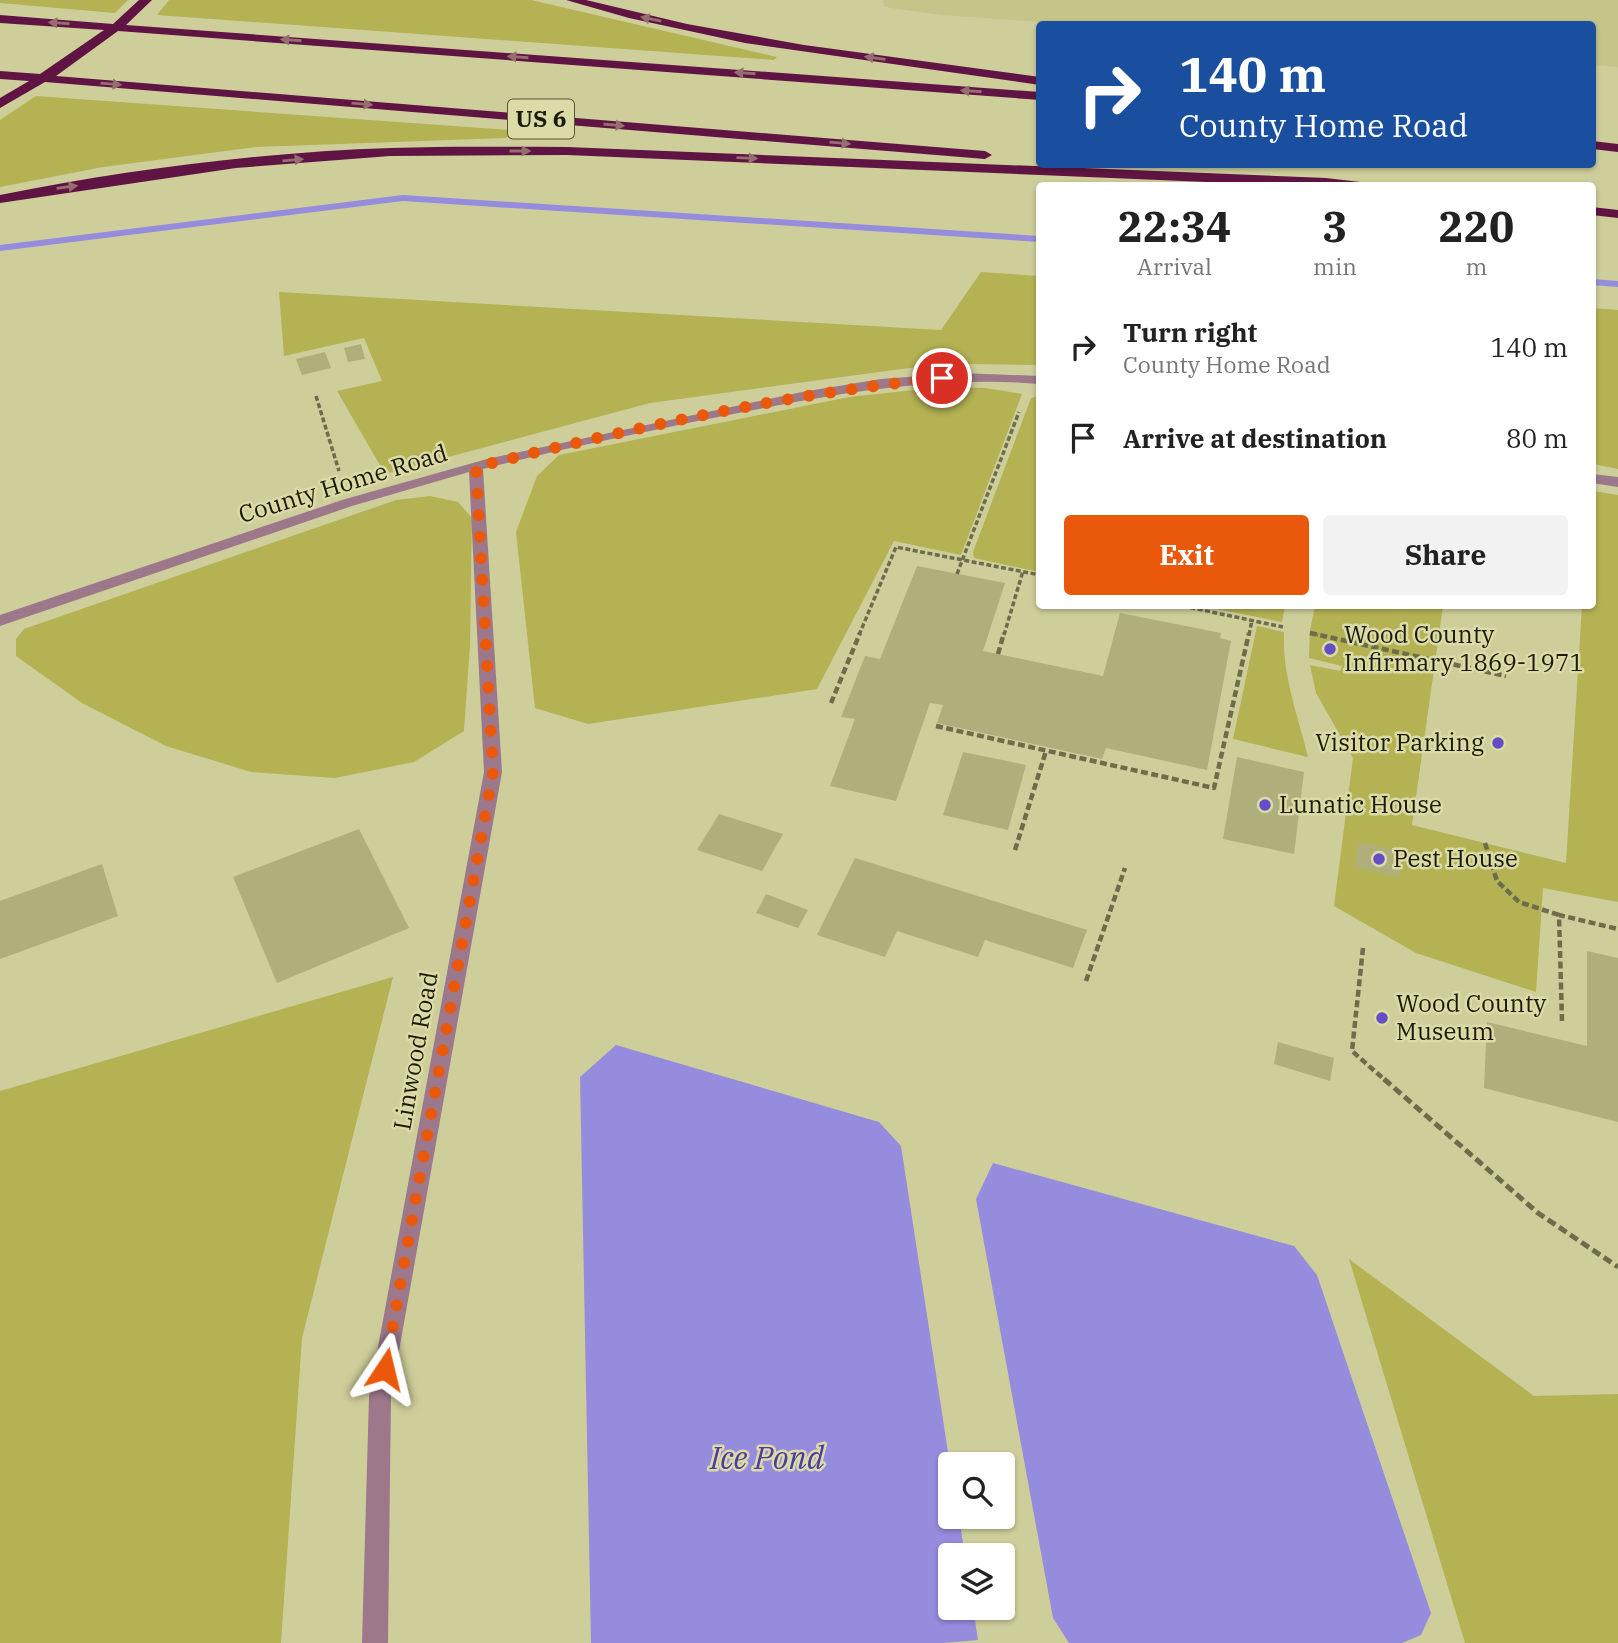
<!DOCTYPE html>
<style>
:root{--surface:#fff;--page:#f2f2f2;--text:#222;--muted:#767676;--accent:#ea580c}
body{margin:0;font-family:"IBM Plex Serif",serif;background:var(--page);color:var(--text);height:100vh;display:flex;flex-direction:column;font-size:26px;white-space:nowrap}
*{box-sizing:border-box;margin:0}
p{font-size:23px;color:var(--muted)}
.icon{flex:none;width:38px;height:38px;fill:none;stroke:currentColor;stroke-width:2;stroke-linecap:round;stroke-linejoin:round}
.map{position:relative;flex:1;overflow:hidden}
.details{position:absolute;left:1036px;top:182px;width:560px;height:427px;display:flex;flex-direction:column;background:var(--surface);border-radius:7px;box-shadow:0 2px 5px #0004}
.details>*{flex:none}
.hud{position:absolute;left:1036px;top:21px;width:560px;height:147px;border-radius:7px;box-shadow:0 2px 5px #0004;background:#1a4fa0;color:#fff;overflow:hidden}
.buttons{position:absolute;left:938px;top:1452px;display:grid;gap:14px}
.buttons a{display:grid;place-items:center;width:77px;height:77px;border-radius:7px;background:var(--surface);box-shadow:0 2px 5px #0004;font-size:35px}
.pin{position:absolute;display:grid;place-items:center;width:60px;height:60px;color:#fff;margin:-30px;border:4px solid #fff;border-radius:50%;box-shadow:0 2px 7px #0007}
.me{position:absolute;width:77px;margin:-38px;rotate:10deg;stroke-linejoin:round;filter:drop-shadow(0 0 5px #0008)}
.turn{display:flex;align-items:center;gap:24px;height:147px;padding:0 28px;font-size:32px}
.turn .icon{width:91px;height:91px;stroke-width:2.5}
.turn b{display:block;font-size:49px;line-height:60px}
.eta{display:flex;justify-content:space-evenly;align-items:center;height:119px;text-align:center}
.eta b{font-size:42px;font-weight:700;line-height:49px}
.cta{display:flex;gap:14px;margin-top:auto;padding:14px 28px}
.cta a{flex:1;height:80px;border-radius:7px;background:var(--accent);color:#fff;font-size:28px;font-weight:700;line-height:80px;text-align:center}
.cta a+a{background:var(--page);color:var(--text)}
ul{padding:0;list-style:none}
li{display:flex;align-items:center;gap:21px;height:91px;padding:0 28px}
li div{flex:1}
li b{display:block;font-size:26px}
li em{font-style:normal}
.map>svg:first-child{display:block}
.built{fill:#c5c58a}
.green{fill:#b4b253}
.water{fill:#958cde}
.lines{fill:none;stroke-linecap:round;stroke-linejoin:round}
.stream{fill:#958cde;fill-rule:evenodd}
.building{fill:#afaf7c}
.path-far2{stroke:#6d6d4b;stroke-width:3.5;stroke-dasharray:5 2.5;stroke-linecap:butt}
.path-far1{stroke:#6d6d4b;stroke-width:4.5;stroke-dasharray:7 3.5;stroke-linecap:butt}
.path{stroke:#6d6d4b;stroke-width:5;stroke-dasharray:9 4.5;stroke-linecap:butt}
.minor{fill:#9d788a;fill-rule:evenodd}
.highway{fill:#601443;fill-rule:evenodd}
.oneway{fill:#976e70}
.route{stroke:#ea580c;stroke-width:12;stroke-dasharray:0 21.6}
.poi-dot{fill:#654dc6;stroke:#dbdba7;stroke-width:2.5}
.labels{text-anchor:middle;stroke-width:5;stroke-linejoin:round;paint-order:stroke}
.shield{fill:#dbdba7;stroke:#555537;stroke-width:2}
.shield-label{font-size:23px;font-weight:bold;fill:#1b1b07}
.street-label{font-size:24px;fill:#1b1b07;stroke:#dbdba7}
.poi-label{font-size:24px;fill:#1b1b07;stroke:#dbdba7;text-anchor:start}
.near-water-label{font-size:32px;font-style:italic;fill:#4f3c9c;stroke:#dbdba7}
</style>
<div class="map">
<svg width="1618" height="1643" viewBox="0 0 1618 1643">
<rect width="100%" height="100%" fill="#cece9b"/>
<polygon class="built" points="883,0 1618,0 1618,67 1593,65 1592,24 1067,24 941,15 884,7"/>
<g class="green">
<polygon points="0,0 128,0 115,13 0,3"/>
<polygon points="169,0 531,0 777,57 774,60 157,15"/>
<polygon points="36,96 524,131 505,138 256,147 103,167 0,187 0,120"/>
<polygon points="981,272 1039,276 1039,365 969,364 909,368 650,403 385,474 337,391 382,381 364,338 284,356 279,292 941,330"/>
<polygon points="1593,308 1618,310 1618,469 1593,464"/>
<polygon points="942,387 985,388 1022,394 961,555 894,541 817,689 588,724 535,708 516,532 537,476 559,455 849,397"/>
<polygon points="1039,396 1040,396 1039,572 974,558 973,552 1031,398"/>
<polygon points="1593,491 1618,495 1618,902 1543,888 1536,992 1416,953 1334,906 1353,758 1316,693 1310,665 1340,671 1342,666 1309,658 1310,630 1315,606 1443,606 1412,825 1566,863 1582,606 1592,606"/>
<polygon points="430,496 458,502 472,518 470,645 464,731 414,762 335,778 251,772 166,746 82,703 16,656 16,639 24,629 396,500"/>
<polygon points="1201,606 1285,606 1282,622"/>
<path d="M1257 626 1284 632C1282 675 1298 715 1308 757L1233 739Z"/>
<polygon points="393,977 302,1338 281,1643 0,1643 0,1091"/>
<polygon points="1349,1259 1534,1396 1618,1394 1618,1643 1465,1643"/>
</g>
<g class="water">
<polygon points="616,1045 879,1122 901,1146 950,1465 950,1517 959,1517 965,1556 950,1556 950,1608 973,1608 978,1640 943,1643 591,1643 580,1077"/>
<polygon points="993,1163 1294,1246 1317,1275 1431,1613 1421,1635 1402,1643 1069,1643 1053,1618 976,1199"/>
</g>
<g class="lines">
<g class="stream">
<polygon points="403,195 1040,236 1040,242 403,201 0,251 0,245"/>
<polygon points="1592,279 1618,281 1618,287 1592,285"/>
</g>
</g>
<g class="building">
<polygon points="361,344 365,359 348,362 344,348"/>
<polygon points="325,352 331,368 302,375 296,359"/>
<polygon points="917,566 1005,583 983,651 998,654 1103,676 1120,613 1221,633 1220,638 1231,641 1207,770 1106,748 1102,759 937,723 943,705 930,703 896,801 830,786 855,719 841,717 865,656 880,659"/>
<polygon points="963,752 1026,765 1008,830 943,815"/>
<polygon points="1237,757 1304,772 1294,854 1223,839"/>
<polygon points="719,814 783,834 762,871 697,850"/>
<polygon points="359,829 409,928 277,983 233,877"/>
<polygon points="1358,842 1402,852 1399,877 1355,867"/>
<polygon points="855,858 1087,930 1073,968 985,940 978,957 897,931 885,957 817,935"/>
<polygon points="102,864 118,916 0,959 0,901"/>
<polygon points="766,894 808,910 798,928 756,913"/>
<polygon points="1587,951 1618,958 1618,1122 1484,1088 1487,1022 1587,1046"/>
<polygon points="1278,1042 1334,1058 1330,1081 1274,1064"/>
</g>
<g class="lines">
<g class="path-far2">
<polyline points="316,396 339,471"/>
<polyline points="957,574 1019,412"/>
<polyline points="1183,606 1283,627"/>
<polyline points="1310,633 1318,635"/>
<polyline points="859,635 896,547 1040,575"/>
<polyline points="1004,635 1023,571"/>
<polyline points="1249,635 1252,620"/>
</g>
<g class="path-far1">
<polyline points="1310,633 1506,676"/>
<polyline points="998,654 1004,633"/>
<polyline points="831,703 860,633"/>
<polyline points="936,726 1214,788 1249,633"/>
<polyline points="1485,843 1497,881 1519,902 1559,915"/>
<polyline points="1015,850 1046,751"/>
<polyline points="1363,948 1352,1051 1386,1081"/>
<polyline points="1086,981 1125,868"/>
<polyline points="1562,1021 1559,915 1618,929"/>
</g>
<polyline class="path" points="1384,1079 1538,1213 1618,1267"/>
<g class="minor">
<path d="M961 373 1040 376V384C929 375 825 396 718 417 639 433 561 449 483 469L502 772 391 1396 388 1643H362L369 1396 484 772 469 472 352 506 0 626V615L342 500 487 459 802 392 881 379Z"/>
<polygon points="1592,474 1618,477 1618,487 1592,483"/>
</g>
<g class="highway">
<polygon points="139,0 152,0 126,25 1040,92 1040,100 118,31 56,76 985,151 992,155 985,159 45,82 0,108 0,98 29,81 0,79 0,71 40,74 104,30 0,23 0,15 113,24"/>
<polygon points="566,0 586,0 687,24 804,45 1040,77 1040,85 745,43 629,18"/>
<polygon points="1592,141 1618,144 1618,152 1592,149"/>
<path d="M567 147 1326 178 1360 182 1367 186H1299L567 155 390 156 236 168 0 203V195C125 170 263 152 391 148 450 146 508 147 567 147Z"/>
<polygon points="1592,207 1618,210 1618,218 1592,215"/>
</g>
</g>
<defs><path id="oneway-solid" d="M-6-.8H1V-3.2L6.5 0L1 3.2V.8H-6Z" transform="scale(1.75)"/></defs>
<g class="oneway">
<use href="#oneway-solid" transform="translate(651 19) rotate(-168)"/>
<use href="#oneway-solid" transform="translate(59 23) rotate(-176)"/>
<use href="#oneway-solid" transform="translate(291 40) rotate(-176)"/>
<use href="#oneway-solid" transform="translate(518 57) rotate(-176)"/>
<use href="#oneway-solid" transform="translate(875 58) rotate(-172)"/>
<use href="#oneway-solid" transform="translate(745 73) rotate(-176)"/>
<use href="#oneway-solid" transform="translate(111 84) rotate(5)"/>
<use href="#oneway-solid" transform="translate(971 91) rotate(-176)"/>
<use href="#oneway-solid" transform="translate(362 104) rotate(5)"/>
<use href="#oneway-solid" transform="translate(614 125) rotate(5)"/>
<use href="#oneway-solid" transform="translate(840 143) rotate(5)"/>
<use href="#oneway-solid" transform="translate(520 151)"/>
<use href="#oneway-solid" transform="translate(747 158) rotate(2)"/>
<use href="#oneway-solid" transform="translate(293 160) rotate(-5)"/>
<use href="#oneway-solid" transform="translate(67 187) rotate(-8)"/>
</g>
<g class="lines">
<path class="route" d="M385 1369 493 772 476 467C630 429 785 394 942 378"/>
</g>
<g class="poi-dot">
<circle cx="1330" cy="649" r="7"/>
<circle cx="1498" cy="743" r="7"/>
<circle cx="1265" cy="805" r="7"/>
<circle cx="1379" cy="859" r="7"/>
<circle cx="1382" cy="1018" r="7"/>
</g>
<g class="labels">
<rect class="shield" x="508" y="99.5" width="66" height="39" rx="5"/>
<g class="shield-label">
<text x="541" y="127">US 6</text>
</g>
<g class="street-label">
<text transform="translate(343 484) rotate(-17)" y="8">County Home Road</text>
<text transform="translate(416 1051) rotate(-80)" y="8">Linwood Road</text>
</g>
<g class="poi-label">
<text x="1344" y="643">Wood County<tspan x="1344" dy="28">Infirmary 1869-1971</tspan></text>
<text x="1484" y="751" text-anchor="end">Visitor Parking</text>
<text x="1279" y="813">Lunatic House</text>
<text x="1393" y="867">Pest House</text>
<text x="1396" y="1012">Wood County<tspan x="1396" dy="28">Museum</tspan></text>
</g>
<g class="near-water-label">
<text x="767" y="1469">Ice Pond</text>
</g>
</g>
</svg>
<div class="buttons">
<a><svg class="icon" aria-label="search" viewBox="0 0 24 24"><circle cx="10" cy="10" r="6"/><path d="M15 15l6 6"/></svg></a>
<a><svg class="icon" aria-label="layers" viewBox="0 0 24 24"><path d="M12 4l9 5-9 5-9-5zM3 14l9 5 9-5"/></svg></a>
</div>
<div class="pin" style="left:942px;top:378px;background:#d93025"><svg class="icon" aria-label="arrive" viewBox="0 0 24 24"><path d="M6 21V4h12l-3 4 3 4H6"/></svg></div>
<svg class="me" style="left:385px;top:1369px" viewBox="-20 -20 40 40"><path d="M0-17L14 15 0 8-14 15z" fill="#ea580c" stroke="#fff" stroke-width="4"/></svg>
<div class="hud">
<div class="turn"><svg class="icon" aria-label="right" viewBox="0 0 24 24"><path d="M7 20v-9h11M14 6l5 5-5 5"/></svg><div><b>140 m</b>County Home Road</div></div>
</div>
<section class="details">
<div class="eta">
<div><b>22:34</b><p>Arrival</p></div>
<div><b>3</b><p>min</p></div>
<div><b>220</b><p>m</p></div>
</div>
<ul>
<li><svg class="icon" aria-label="right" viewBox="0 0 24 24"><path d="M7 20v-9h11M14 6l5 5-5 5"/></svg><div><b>Turn right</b><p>County Home Road</p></div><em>140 m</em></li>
<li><svg class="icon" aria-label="arrive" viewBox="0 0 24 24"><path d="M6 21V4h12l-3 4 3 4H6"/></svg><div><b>Arrive at destination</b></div><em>80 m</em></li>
</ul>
<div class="cta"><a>Exit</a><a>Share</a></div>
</section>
</div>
